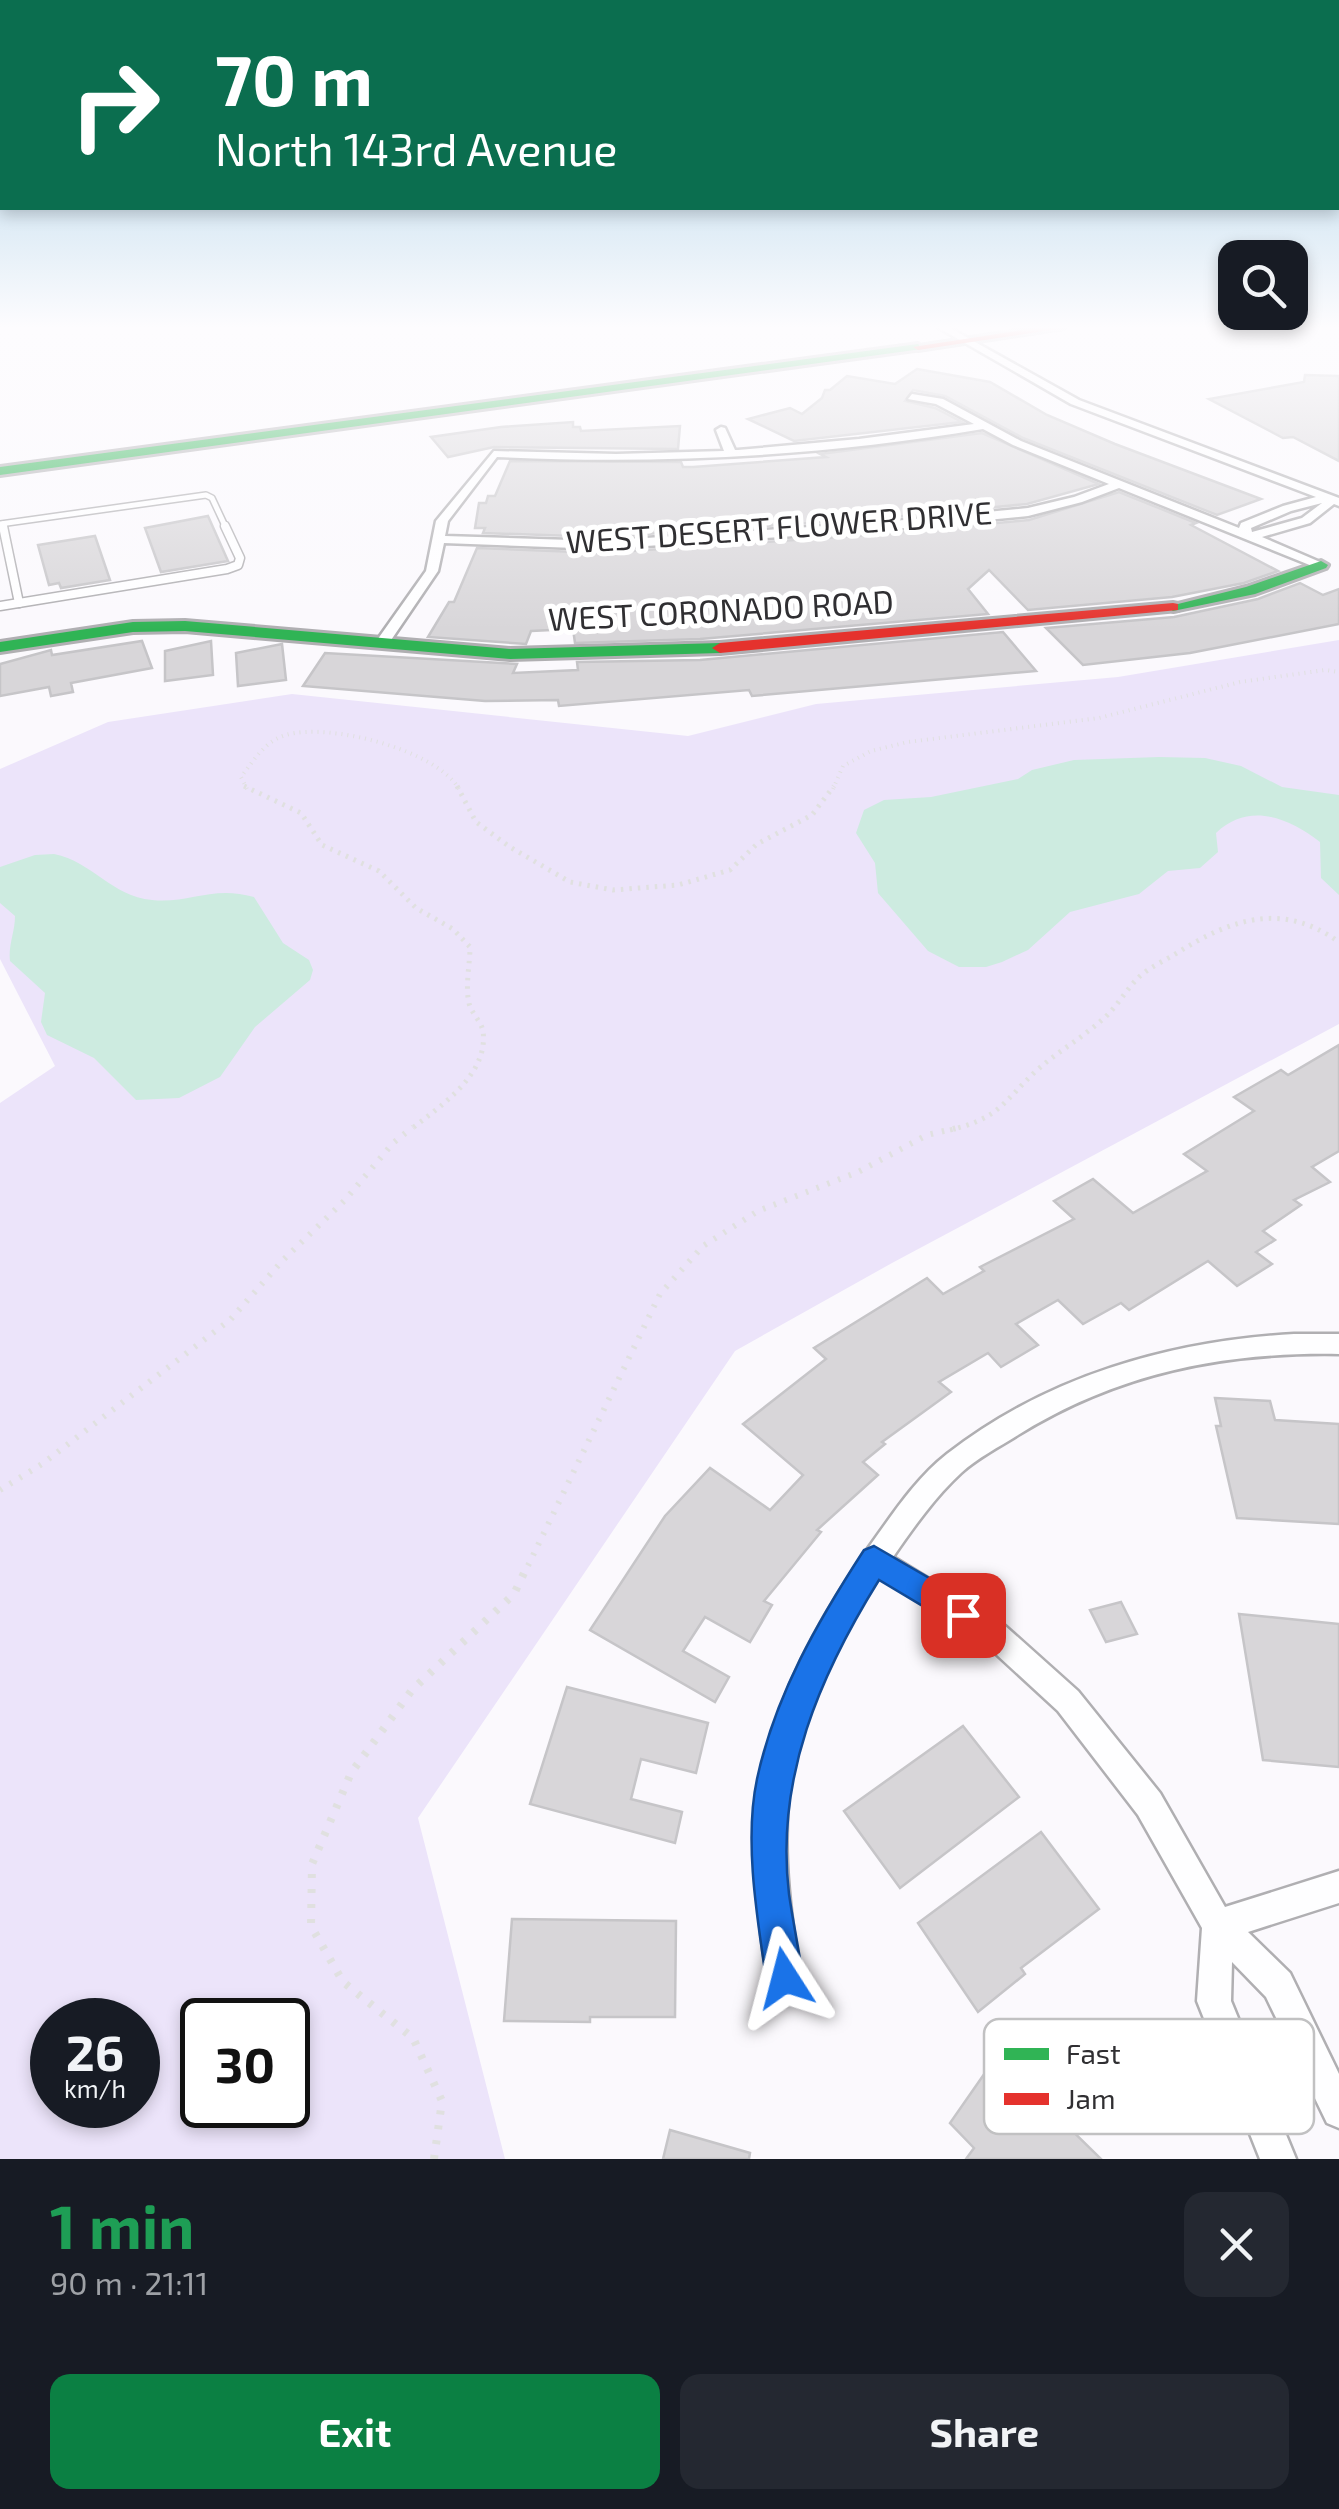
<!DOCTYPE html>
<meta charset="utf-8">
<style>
:root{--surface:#171b24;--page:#242831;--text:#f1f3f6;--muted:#9ea1a6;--accent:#0b8043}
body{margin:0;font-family:"Exo 2",sans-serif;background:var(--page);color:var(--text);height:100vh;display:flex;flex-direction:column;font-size:38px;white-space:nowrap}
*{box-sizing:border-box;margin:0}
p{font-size:32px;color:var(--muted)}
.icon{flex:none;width:55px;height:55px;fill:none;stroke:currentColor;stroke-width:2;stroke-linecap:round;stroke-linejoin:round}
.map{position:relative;height:2159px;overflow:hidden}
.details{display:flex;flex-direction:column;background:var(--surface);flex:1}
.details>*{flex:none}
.banner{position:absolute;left:0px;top:0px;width:1340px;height:210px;box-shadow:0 5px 15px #0003;background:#0b6e4f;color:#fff;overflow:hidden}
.controls{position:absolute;left:1218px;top:240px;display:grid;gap:20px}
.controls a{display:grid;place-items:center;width:90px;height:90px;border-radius:20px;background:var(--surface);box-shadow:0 5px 15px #0003;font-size:50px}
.speed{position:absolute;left:30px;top:1998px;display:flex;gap:20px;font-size:50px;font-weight:700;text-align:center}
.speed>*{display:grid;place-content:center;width:130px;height:130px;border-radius:50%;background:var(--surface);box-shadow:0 5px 15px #0003;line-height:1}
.speed small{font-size:25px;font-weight:400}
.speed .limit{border:5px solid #111;border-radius:15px;background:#fff;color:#111}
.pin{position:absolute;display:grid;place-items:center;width:85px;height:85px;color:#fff;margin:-42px;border-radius:20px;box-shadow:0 5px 15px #0006}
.me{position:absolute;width:110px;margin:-55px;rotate:351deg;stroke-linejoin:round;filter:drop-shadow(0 0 8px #0008)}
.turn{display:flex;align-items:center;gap:35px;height:210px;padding:0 50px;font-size:45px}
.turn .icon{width:130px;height:130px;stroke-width:2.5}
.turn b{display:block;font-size:70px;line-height:85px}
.round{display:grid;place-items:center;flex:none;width:105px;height:105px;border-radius:20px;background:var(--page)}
.head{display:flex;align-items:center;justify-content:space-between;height:170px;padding:0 50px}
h1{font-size:60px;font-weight:700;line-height:75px;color:#1e9e55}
.primary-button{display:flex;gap:20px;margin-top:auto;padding:20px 50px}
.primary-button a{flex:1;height:115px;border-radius:20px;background:var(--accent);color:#fff;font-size:40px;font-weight:700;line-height:115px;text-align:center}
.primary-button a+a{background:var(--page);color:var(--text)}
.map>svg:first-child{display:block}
.green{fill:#ece4fa;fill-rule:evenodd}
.water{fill:#cdebe0}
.building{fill:#d8d6d9;stroke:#c6c5c8;stroke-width:2.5}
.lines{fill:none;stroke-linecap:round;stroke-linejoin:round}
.lane-far1-casing{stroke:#b0afb2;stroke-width:8}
.lane-casing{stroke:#b0afb2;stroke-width:11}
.street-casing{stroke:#b0afb2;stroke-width:5}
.fast-casing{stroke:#b0afb2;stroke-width:6}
.jam-casing{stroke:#b0afb2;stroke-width:6}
.path-far3{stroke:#e0e0e0;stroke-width:4;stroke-dasharray:1 5;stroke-linecap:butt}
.path-far2{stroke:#e0e0e0;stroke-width:5;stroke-dasharray:2.5 6;stroke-linecap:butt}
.path-far1{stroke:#e0e0e0;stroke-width:6;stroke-dasharray:2.5 9;stroke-linecap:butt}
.path{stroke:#e0e0e0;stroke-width:8;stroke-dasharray:4 11;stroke-linecap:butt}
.lane-far1{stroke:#fefeff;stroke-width:5}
.lane{stroke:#fefeff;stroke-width:8}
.street{fill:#fefeff;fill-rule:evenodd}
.fast{fill:#30b455;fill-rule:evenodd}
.jam{fill:#e5322d;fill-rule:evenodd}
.route{fill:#1a73e8;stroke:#114b97;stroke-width:2.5}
.labels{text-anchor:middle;stroke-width:10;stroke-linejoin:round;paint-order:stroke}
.far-street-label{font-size:32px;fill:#302f32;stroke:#fff}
.key{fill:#fff;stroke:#c1c1c2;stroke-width:2.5}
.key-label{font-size:28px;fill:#302f32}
</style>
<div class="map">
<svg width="1339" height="2159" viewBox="0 0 1339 2159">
<rect width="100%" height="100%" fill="#fbf9fd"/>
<path class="green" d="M1339 640V1024L892 1263 735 1351 418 1818 505 2159H0V1103L55 1066 0 959V769L108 722 292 694 688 736 816 704 1118 677ZM52 2020H138V2105H52ZM202 2020H288V2105H202Z"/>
<g class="water">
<path d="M1159 757 1205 758 1241 766 1282 787 1339 795V895L1321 878 1320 842C1287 817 1249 802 1216 833L1218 852 1200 868 1168 871 1139 894 1070 912 1028 950 1002 962 986 967H959L928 951 878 893 875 863 856 833 864 810 884 800 931 797 1018 779 1032 770 1074 760Z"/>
<path d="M54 854C93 862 111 896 152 900 189 904 212 885 254 897L283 943 309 960 313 970 310 980 255 1027 220 1077 179 1098 136 1100 94 1058 47 1035 41 1022 45 993 10 961C8 945 15 932 15 916L0 903V867L35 855Z"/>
</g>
<g class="building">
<polygon points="917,369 990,382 1047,415 1115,444 1261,499 1217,515 1023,438 945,396 913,390 905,401 935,408 962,422 794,441 748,419 790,408 802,414 822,398 825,390 830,390 847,376 895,384"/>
<polygon points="1305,375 1339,376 1339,461 1293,437 1283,438 1209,399 1304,382"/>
<polygon points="573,422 573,427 580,427 581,431 680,426 678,449 494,447 448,457 431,437 501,427"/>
<polygon points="982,433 1099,484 1027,504 883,518 602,537 483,533 485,528 475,528 479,503 486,503 488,496 495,496 510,461 681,462 683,467 693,467 826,457 820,454"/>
<polygon points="1119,492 1196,523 1191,525 1278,571 1244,583 1172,597 1028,610 989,570 968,589 988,614 700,639 575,643 573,629 531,631 526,644 428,637 449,602 454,602 477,548 602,553 883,534 1029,520"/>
<polygon points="208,516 228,561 161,572 145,528"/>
<polygon points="95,536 110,580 61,588 59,583 49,585 38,545"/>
<polygon points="1300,583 1323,595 1339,589 1339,624 1190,653 1083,665 1046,628 1174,617 1258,599"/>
<polygon points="1003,632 1036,671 752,696 749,690 559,706 558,700 485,701 303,686 325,653 517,664 513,673 578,670 577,662 700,660"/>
<polygon points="142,641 152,668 71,683 73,692 51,696 49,687 0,696 0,664 51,650 52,655"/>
<polygon points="211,641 213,675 165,681 165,651"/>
<polygon points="282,644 286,680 238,686 236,653"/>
<polygon points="1339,1045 1339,1151 1312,1167 1330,1182 1294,1200 1301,1205 1263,1231 1275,1240 1256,1252 1272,1264 1237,1286 1208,1261 1129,1310 1121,1303 1083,1324 1058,1300 1016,1324 1038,1345 1001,1367 988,1353 939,1382 951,1392 882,1442 885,1444 863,1462 878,1475 817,1530 821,1532 764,1601 772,1605 750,1642 705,1617 683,1651 729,1677 715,1702 590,1630 665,1516 710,1468 770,1510 803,1475 743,1424 826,1359 814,1348 927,1278 943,1294 984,1271 980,1267 1074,1219 1054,1201 1093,1179 1133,1213 1207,1171 1184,1154 1254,1111 1234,1097 1281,1070 1288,1075"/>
<polygon points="1215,1398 1270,1401 1275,1420 1339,1424 1339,1524 1237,1518 1216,1426 1221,1426"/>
<polygon points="1121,1602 1137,1634 1106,1642 1090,1610"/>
<polygon points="1239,1614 1339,1624 1339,1767 1263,1760"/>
<polygon points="567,1687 708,1723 696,1773 641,1759 631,1799 682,1812 675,1843 530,1804"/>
<polygon points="963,1726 1019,1797 900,1888 844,1811"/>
<polygon points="1041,1832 1099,1909 1021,1968 1025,1974 978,2012 918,1923"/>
<polygon points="512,1919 676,1921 675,2017 590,2017 590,2022 504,2021"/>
<polygon points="994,2060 1041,2106 1043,2102 1101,2159 966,2159 974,2148 950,2123"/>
<polygon points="670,2130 750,2153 749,2159 663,2159"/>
</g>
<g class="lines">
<defs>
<g id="lane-far1">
<polyline points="0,524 206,495 212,498 226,528"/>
<polyline points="3,524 4,528"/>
</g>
<g id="lane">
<polyline points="3,526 19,603"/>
<polyline points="0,606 227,569 238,565 240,558 225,526"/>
</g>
<g id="street">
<path d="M939 328H950L1079 400 1339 498V506L1334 504 1310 523 1262 537 1327 565 1317 568 1119 488 1082 502 1028 516 883 530 602 549 444 543 438 571 387 646 375 643 426 571 436 521 494 451 616 454 724 451 716 430 721 427 725 428 735 450H738L859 439 974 424 936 404 908 399 912 394 943 399 1021 441 1239 528 1241 523 1283 506 1316 497 1071 404ZM983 429 1013 445 1109 484 1074 497 1028 508 883 522 602 541 445 536 448 521 497 457C660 465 822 456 983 429ZM1322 503 1302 518 1252 532 1251 528 1291 511Z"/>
<path d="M1294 1334H1339V1354C1223 1352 1118 1373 1018 1435 999 1447 977 1458 961 1473 935 1497 913 1528 893 1557L1003 1624 1078 1691 1160 1793 1225 1907 1339 1871V1903L1248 1932 1290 1973 1339 2074V2128L1327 2123 1266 1997 1232 1962 1231 2001 1296 2159H1260L1197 2001 1202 1928 1138 1815 1058 1711 983 1642 879 1577C783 1724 771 1807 801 1978L797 1990 785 1994 773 1990C764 1967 762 1940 759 1915 741 1769 787 1664 869 1547 892 1515 916 1478 947 1454 1047 1376 1170 1341 1294 1334Z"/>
</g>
<g id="fast">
<polygon points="918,344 922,349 0,475 0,467"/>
<polygon points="1321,561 1328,565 1326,568 1255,594 1173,611 1166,607 1246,587"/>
<polygon points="185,621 510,649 720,643 728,648 720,653 510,659 185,631 133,632 0,652 0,642 133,622"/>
</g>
<g id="jam">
<polygon points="1035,328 1064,328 918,350 913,347"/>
<polygon points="1173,603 1178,604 1178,610 720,653 712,648 720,643"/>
</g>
</defs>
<use href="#lane-far1" class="lane-far1-casing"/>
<use href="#lane" class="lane-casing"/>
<use href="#street" class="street-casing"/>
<use href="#fast" class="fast-casing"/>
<use href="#jam" class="jam-casing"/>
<g class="path-far3">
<path d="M247 789 241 777C254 760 265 741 286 735 328 722 437 750 459 789"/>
<polyline points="833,789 843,766 871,751 908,742 1099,718 1240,682 1325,670 1339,672"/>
</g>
<g class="path-far2">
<path d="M244 786 301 813 322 845 379 871 416 908 453 929 470 947C470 964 465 986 469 1003 471 1013 481 1021 483 1031 489 1075 439 1107 410 1130"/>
<polyline points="457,786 476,822 510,847 570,882 613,890 678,885 730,870 757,844 812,815 834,786"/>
<path d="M950 1130C1000 1118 1003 1102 1036 1071 1057 1052 1082 1038 1103 1019 1117 1007 1125 991 1138 978 1148 968 1164 961 1177 953 1231 919 1282 901 1339 942"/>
</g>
<g class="path-far1">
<polyline points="0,1490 42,1464 230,1320 283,1260 345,1200 393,1143 413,1127"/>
<polyline points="523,1576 660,1294 703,1246 758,1211 858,1172 927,1135 961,1127"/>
</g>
<polyline class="path" points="434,2159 442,2101 413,2038 343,1982 311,1926 312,1864 351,1773 412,1690 514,1594 524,1573"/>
<use href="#lane-far1" class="lane-far1"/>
<use href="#lane" class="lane"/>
<use href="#street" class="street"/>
<use href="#fast" class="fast"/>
<use href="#jam" class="jam"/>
</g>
<linearGradient id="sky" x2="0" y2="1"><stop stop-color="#9dcae5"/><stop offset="0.52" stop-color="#fdfcfe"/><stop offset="1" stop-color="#fdfcfe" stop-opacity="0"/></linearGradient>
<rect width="1339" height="630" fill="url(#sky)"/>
<path class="route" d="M874 1546 974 1604 979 1615 974 1626 963 1630 879 1580C820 1675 775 1778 789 1894 793 1922 799 1950 803 1978L798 1991 785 1997 772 1991 766 1978C757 1917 744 1840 757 1779 775 1695 818 1621 864 1550Z"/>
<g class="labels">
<g class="far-street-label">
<text transform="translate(779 528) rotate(-4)" y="11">WEST DESERT FLOWER DRIVE</text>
<text transform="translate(721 611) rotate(-3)" y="11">WEST CORONADO ROAD</text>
</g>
</g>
<rect x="984" y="2019" width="330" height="115" rx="15" class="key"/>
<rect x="1004" y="2048" width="45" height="12" fill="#30b455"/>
<rect x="1004" y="2093" width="45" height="12" fill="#e5322d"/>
<g class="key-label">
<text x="1066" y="2064">Fast</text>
<text x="1066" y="2109">Jam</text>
</g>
</svg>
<div class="controls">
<a><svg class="icon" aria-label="search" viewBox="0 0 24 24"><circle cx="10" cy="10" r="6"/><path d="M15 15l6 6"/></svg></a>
</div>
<div class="speed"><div>26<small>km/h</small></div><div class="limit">30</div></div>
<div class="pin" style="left:963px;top:1615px;background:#d93025"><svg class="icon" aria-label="arrive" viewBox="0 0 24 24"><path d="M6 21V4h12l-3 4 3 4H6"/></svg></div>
<svg class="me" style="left:785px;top:1978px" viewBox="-20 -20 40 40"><path d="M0-17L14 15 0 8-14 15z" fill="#1a73e8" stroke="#fff" stroke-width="4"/></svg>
<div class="banner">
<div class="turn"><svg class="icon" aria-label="right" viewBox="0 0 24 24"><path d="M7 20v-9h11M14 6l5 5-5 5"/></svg><div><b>70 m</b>North 143rd Avenue</div></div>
</div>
</div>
<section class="details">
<div class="head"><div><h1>1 min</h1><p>90 m · 21:11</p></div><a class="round"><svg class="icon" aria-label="close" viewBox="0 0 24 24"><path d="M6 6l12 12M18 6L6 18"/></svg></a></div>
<div class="primary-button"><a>Exit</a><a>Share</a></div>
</section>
